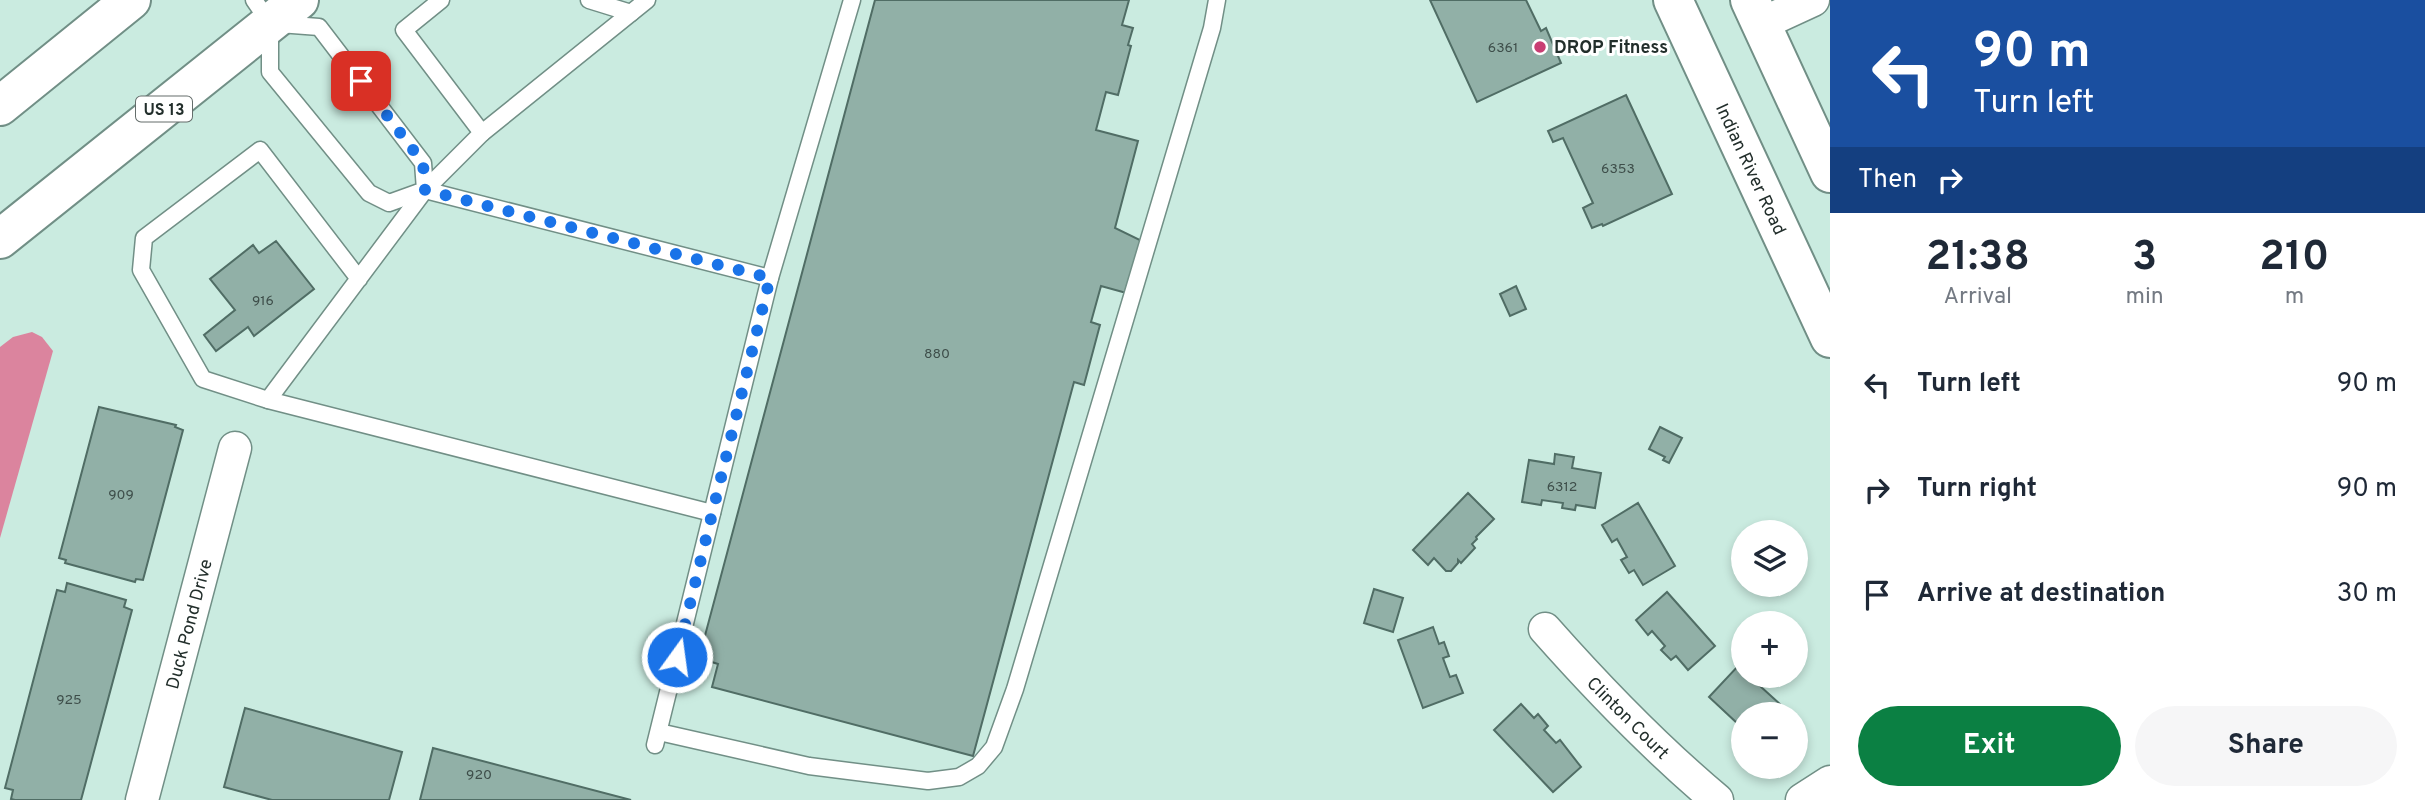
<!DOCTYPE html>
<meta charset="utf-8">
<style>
:root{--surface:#fff;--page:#f6f6f7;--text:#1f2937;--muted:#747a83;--accent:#0b8043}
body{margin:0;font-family:Overpass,sans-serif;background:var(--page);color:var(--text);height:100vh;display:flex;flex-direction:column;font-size:26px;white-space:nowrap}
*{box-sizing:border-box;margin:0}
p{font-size:23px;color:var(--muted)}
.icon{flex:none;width:38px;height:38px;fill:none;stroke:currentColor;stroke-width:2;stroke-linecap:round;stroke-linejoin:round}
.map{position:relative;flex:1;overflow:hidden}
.drawer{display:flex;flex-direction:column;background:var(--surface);width:595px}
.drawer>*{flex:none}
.banner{background:#1a4fa0;color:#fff;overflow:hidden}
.controls{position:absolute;left:1731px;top:520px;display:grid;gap:14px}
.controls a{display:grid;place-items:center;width:77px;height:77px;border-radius:50%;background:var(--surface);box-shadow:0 4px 10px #0003;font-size:35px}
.pin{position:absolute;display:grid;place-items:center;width:60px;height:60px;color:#fff;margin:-30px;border-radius:14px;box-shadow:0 4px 10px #0006}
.me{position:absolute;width:77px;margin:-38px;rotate:14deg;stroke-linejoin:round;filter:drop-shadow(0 0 5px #0008)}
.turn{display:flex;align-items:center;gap:24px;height:147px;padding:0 28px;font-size:32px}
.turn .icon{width:91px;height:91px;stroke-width:2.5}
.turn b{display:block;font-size:49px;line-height:60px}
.then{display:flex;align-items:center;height:66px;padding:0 28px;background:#0003;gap:14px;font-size:26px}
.eta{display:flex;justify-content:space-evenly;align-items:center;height:119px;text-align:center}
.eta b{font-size:42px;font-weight:700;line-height:49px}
.cta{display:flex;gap:14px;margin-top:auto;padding:14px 28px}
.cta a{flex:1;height:80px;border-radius:42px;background:var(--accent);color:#fff;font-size:28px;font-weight:700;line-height:80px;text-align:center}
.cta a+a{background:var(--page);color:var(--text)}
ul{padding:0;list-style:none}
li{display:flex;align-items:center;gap:21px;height:105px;padding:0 28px}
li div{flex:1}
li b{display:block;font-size:26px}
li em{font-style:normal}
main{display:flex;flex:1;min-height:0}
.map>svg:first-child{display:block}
.water{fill:#db849e}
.building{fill:#91b0a7;stroke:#506d65;stroke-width:2}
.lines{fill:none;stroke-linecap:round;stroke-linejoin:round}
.service-casing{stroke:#718f86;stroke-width:19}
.minor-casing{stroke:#718f86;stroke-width:35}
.primary-casing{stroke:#718f86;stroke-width:42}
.service{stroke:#fff;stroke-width:16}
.minor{stroke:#fff;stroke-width:32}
.primary{stroke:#fff;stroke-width:38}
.route{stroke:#1a73e8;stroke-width:12;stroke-dasharray:0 21.6}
.poi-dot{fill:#c93e73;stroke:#fff;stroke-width:2.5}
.labels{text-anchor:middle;stroke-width:6;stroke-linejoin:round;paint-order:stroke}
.number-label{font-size:14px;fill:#3e4e4a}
.shield{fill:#fff;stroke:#646d6b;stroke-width:2}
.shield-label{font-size:16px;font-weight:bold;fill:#222e2b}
.poi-label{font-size:18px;font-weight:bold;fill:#222e2b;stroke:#fff;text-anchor:start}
.street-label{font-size:18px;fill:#222e2b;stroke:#fff}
</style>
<main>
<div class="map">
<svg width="1830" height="800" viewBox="0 0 1830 800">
<rect width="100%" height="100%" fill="#caebe0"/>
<polygon class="water" points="32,332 42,337 53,351 0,538 0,347 13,337"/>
<g class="building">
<polygon points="875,0 1129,0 1122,25 1133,28 1128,45 1131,46 1118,95 1106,92 1096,130 1138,141 1115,228 1144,242 1130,294 1101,286 1091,322 1100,325 1084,385 1074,382 973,756 712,687 718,664 699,658"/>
<polygon points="1430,0 1526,0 1541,31 1546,28 1561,63 1477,102"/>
<polygon points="1626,95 1672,194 1603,226 1602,224 1592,228 1583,208 1593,203 1563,138 1553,142 1548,131"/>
<polygon points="276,241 314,289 254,336 248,327 216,351 204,335 235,310 210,279 253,245 259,253"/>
<polygon points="1516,286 1526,309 1510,316 1500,294"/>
<polygon points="99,407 176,425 175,427 183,430 143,580 136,579 135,582 65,563 66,560 59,558"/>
<polygon points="1660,427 1682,438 1669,463 1663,460 1665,457 1649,449"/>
<polygon points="1555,454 1574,457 1572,468 1601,473 1595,508 1576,505 1575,510 1562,508 1563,503 1542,500 1541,505 1522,502 1529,460 1554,464"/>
<polygon points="1468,493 1494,519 1476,537 1477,539 1472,544 1475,548 1461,563 1458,560 1458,563 1451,571 1446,571 1434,558 1428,565 1413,550"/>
<polygon points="1638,503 1675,566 1643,585 1634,570 1629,573 1621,560 1627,557 1617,539 1612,542 1602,525"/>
<polygon points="67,583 126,600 124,607 132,610 81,800 15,800 11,799 13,790 5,788 57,590 65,592"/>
<polygon points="1374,589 1403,598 1393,632 1364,623"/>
<polygon points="1667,592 1715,646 1688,670 1676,656 1671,660 1661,650 1665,646 1652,631 1648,635 1636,620"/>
<polygon points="1433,627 1439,644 1444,642 1449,656 1443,658 1450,677 1456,675 1463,693 1423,708 1398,640"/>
<polygon points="1738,666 1743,670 1743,676 1749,676 1791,714 1743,714 1743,721 1741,719 1737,723 1709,697"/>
<polygon points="1521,704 1534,718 1538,714 1548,726 1544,730 1556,743 1560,740 1581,767 1553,792 1494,730"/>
<polygon points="245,708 402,752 389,800 272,800 224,787"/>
<polygon points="433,748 631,800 420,800"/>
</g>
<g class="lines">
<defs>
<g id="service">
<polyline points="254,0 270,23 270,72 369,193 389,203 425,190 423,163 319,27 279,24"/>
<polyline points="589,0 631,13"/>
<polyline points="482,133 647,0"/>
<polyline points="425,190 770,278"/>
<polyline points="359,279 260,150 144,238 141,270 203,379 268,400 425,190 482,133 404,30 441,0"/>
<polyline points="268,400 712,513"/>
<polyline points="659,732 809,766 928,781 959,777 978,766 994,747 1015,689 1212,28 1217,0"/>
<polyline points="655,745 770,278 852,0"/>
</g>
<g id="minor">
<polyline points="1761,24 1813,0"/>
<path d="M1545 629C1599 690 1654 747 1717 800"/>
<polyline points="142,800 235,448"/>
<polyline points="1802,800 1830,782"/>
</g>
<g id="primary">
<polyline points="1673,0 1830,338"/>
<polyline points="1750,0 1830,173"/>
<polyline points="0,106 131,0"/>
<polyline points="0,239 299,0"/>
</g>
</defs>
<use href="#service" class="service-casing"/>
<use href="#minor" class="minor-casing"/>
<use href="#primary" class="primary-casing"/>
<use href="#service" class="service"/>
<use href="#minor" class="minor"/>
<use href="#primary" class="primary"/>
</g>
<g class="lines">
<polyline class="route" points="361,81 423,163 425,190 770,278 677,657"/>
</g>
<circle class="poi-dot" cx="1540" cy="47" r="7"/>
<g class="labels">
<g class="number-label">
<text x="1503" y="52">6361</text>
<text x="1618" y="173">6353</text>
<text x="263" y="305">916</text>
<text x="937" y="358">880</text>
<text x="1562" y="491">6312</text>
<text x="121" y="499">909</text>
<text x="69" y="704">925</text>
<text x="479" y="779">920</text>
</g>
<rect class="shield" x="136" y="96.5" width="56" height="25" rx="5"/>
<g class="shield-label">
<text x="164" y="115">US 13</text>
</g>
<g class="poi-label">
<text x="1554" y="53">DROP Fitness</text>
</g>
<g class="street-label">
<text transform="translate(1751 169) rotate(65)" y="6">Indian River Road</text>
<text transform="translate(189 624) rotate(-75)" y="6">Duck Pond Drive</text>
<text transform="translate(1628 718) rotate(45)" y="6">Clinton Court</text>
</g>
</g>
</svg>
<div class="controls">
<a><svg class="icon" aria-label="layers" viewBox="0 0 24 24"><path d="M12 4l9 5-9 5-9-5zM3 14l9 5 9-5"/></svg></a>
<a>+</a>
<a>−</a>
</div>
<div class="pin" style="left:361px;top:81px;background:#d93025"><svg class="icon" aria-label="arrive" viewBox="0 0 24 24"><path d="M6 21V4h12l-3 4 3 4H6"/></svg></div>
<svg class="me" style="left:677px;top:657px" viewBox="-20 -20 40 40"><circle r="17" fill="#1a73e8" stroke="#fff" stroke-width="3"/><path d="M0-11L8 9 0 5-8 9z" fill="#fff"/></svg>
</div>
<section class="drawer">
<div class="banner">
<div class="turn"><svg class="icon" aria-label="left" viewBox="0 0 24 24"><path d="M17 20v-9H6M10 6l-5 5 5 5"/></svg><div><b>90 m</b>Turn left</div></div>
<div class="then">Then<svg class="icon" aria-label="right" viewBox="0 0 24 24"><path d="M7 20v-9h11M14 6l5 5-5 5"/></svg></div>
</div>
<div class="eta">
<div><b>21:38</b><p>Arrival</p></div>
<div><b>3</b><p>min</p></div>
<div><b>210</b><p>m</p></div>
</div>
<ul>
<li><svg class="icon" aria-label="left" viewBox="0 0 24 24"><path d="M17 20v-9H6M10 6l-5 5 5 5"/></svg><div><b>Turn left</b></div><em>90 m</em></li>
<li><svg class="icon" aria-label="right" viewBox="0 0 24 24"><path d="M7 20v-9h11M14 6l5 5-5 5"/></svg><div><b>Turn right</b></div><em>90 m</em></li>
<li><svg class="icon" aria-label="arrive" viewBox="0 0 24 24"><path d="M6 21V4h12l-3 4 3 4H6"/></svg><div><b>Arrive at destination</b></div><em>30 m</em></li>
</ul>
<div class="cta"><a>Exit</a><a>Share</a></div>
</section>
</main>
